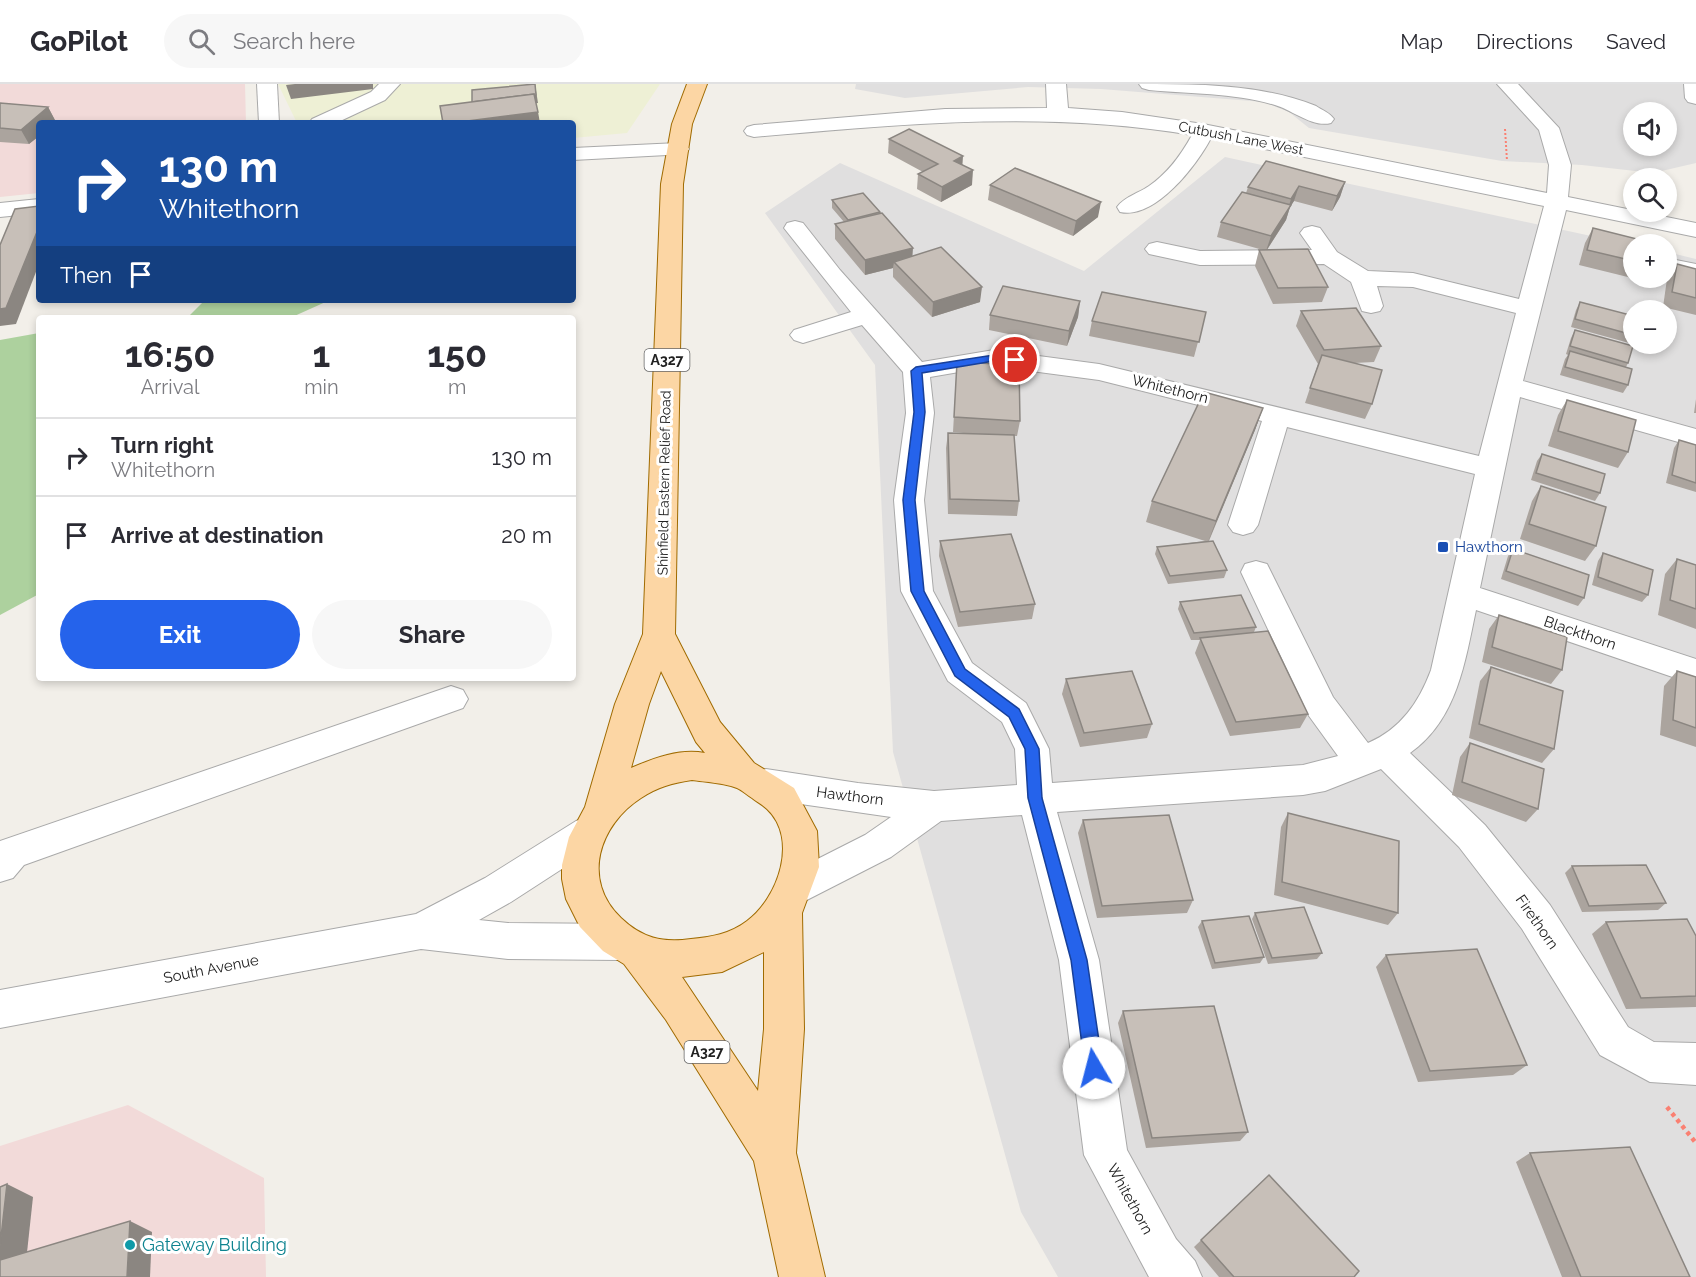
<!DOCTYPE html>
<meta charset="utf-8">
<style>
:root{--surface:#fff;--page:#f7f7f7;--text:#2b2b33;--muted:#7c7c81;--line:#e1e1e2;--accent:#2563eb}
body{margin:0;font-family:Raleway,sans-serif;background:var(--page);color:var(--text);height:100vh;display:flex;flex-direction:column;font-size:22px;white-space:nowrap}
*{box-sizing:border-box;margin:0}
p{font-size:20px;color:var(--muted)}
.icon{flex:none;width:33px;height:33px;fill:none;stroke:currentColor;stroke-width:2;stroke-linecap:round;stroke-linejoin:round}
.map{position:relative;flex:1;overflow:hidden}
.details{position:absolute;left:36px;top:231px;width:540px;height:366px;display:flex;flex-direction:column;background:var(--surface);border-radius:6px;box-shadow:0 3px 9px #0003}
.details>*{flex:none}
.banner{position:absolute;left:36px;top:36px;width:540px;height:183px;border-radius:6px;box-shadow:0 3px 9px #0003;background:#1a4fa0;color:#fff;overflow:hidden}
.tools{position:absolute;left:1623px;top:18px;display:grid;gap:12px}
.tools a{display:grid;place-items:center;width:54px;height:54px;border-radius:50%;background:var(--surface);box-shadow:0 3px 9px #0003;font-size:30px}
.pin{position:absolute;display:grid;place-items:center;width:51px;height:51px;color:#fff;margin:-26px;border:3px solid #fff;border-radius:50%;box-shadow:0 2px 6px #0007}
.me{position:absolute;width:66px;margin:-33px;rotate:352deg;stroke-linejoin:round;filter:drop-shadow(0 0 4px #0008)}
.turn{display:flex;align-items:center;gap:21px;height:126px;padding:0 24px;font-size:27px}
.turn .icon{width:78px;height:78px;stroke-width:2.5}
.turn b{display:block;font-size:42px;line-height:51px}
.then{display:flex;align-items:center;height:57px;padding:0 24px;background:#0003;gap:12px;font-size:22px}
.eta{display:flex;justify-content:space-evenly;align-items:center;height:102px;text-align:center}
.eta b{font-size:36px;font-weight:700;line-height:42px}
.button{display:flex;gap:12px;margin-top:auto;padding:12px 24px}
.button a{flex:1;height:69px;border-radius:36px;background:var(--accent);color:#fff;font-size:24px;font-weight:700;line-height:69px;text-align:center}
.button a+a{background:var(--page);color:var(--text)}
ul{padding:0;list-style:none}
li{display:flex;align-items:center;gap:18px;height:78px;padding:0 24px;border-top:2px solid var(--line)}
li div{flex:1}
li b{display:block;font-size:22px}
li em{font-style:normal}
header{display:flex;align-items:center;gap:36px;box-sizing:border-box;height:84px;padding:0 30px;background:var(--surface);border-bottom:2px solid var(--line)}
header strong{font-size:28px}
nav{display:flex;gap:33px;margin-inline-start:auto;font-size:21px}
.search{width:420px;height:54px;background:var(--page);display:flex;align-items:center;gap:15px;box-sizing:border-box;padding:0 21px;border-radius:33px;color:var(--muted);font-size:22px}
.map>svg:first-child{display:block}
.residential{fill:#e0dfdf;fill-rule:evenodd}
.commercial{fill:#f2dad9}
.farmland{fill:#eef0d5}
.forest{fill:#add19e}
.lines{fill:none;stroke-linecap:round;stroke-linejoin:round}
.minor-casing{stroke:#a9a9a9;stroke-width:2}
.major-casing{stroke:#a06b00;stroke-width:2}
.path-far1{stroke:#fa8072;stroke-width:2;stroke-dasharray:2 2;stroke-linecap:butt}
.path{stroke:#fa8072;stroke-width:4.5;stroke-dasharray:4 4;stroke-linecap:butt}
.minor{fill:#fff;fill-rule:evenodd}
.major{fill:#fcd6a4;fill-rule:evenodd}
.wall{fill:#aba49e}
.shaded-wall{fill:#8b8681}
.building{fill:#c7bfb8;stroke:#8b8681;stroke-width:1.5}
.route{fill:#2563eb;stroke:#184099;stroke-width:1.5}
.transit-dot{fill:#1a4fb4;stroke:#fff;stroke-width:2}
.culture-dot{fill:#0f9aa8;stroke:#fff;stroke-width:2}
.labels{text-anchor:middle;stroke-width:6;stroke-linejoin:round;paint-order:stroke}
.far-street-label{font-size:14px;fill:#222;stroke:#fff}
.shield{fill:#fff;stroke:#646464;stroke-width:1.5}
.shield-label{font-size:14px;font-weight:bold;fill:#222}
.street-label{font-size:15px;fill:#222;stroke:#fff}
.transit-label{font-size:15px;fill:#164399;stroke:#fff;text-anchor:start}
.near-culture-label{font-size:18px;fill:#0d838f;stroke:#fff;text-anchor:start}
</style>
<header>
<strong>GoPilot</strong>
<div class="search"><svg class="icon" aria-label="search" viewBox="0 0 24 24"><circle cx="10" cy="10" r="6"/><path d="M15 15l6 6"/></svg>Search here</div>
<nav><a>Map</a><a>Directions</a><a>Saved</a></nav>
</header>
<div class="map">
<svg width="1696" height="1193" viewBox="0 0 1696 1193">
<rect width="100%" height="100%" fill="#f2efe9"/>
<g class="residential">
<path d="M856 0H1696V79L1653 89 1582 81 1502 77 1309 44 1289 28 1264 18 1101 5 1028 3 905 14 855 5ZM1634 28H1666V62H1634Z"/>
<path d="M1225 73 1633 161 1634 194H1666L1667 168 1696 175V1193H1058L1021 1128 893 668 875 281 765 129 840 79 1084 187ZM1634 226H1666V260H1634Z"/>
</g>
<g class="commercial">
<polygon points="0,0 245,0 246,39 39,39 39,109 0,113"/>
<polygon points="128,1021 264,1094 266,1193 0,1193 0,1062"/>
</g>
<polygon class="farmland" points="278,0 660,0 627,49 573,54 573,39 297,39"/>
<g class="forest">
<polygon points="205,216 330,216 290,234 187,234"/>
<polygon points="39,249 37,297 39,297 39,510 0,531 0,256"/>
</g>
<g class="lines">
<defs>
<g id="minor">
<polygon points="257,0 277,0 279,39 259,39"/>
<polygon points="379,0 400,0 385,16 336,39 309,39 312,35 371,8"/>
<path d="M1046 0H1066L1068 24 1122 28 1203 40 1547 109 1549 81 1539 46 1497 0H1518L1559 44 1571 81 1568 113 1696 139V153L1566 126 1523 297 1696 345V363L1520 313 1480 504 1696 575V601L1476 526C1465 578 1457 636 1410 669L1485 741 1550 821 1628 943 1654 958 1696 959V1001L1650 998 1600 971 1522 845 1459 763 1381 685 1325 707 1303 711 1057 728 1099 876 1127 1066 1176 1155 1195 1177 1202 1193H1149L1084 1071 1059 876 1022 731 941 737 891 773 797 821 784 816 778 804 784 792 865 751 891 733 766 715 754 711 748 700 754 689 766 685 858 699 934 707 1017 701 1015 665 1002 638 948 597 901 507 894 416 906 329 903 288 862 241 803 259 794 256 790 251 794 246 851 228 784 144 787 139 795 137 803 139 840 186 922 278 994 266 1099 280 1479 372 1516 229 1413 203 1377 202 1383 222 1380 227 1371 229 1362 227 1351 198 1324 180 1200 181 1149 170 1145 165 1149 160 1157 158 1200 167 1312 166 1300 149 1304 144 1312 142 1320 144 1337 168 1368 187 1413 189 1519 215 1544 122 1211 54C1197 81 1155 136 1120 128L1117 123C1124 113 1139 109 1149 102 1168 89 1181 71 1192 51 1046 26 901 40 754 53L747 51 744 47 747 43 754 41 945 25 1047 24ZM994 282 1099 296 1262 337 1228 441 1233 448 1243 451 1253 448 1258 441 1287 343 1475 390 1431 586C1419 618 1401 645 1368 659L1333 613 1267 480 1256 477 1245 480 1241 488 1309 632 1338 672 1303 681 1052 699 1049 665 1026 619 972 579 933 507 924 416 934 329 930 293Z"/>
<path d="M1139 0C1197 0 1262 0 1316 22 1322 26 1330 29 1334 35L1331 39C1313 44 1292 26 1275 21 1235 9 1190 10 1149 6L1142 4Z"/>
<polygon points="1684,0 1696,0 1696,20 1688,18 1685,14"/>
<polygon points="678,59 686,60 689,65 686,70 573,76 573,64"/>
<polygon points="39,115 39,129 0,133 0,119"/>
<polygon points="1666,174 1696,180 1696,194 1666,188"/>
<polygon points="451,602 463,606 468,615 463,624 24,781 13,794 0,798 0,757"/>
<polygon points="589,732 602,737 607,748 602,759 511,818 479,836 508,839 619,840 633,845 638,858 633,871 619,876 508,875 421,865 0,944 0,906 416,830 485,794 576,737"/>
</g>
<path id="major" d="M687 0H707L692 40 683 100 675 550 720 638 754 679 794 704 817 747 819 783 802 829 804 945 796 1069 825 1193H779L754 1077 666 936 624 880 603 867 580 843 566 815 562 795V781L569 753 585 723 615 620 643 550 661 100 672 40ZM661 587 696 658 705 669C680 664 654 674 631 684L649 620ZM692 696C706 698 724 699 737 704 742 706 747 711 752 714 757 718 763 721 767 725 799 755 778 814 747 837 730 850 711 853 691 855 662 859 642 854 621 834 581 796 599 741 641 714 657 703 673 699 692 696ZM764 868V945L758 1007 682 893 722 888Z"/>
</defs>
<use href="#minor" class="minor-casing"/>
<use href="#major" class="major-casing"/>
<polyline class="path-far1" points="1505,45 1507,77"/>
<polyline class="path" points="1667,1023 1696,1059"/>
<use href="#minor" class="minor"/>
<use href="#major" class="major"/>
</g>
<g class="wall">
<polygon points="0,19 48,23 56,38 54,39 39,39 39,52 29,60 0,58"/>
<polygon points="889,55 963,81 972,101 941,118 917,105 918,90 923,88 888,69"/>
<polygon points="1345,98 1340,113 1332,127 1294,117 1290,123 1286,136 1267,166 1328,203 1322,218 1273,220 1255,182 1259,166 1263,166 1217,153 1221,138 1246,109 1248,103"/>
<polygon points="990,101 1098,133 1073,152 988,116"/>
<polygon points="832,116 880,128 880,130 912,172 980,218 932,233 893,193 893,184 865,191 835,155 835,140 844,138 832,124"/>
<polygon points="1593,144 1634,160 1634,194 1641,194 1640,196 1579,181 1585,159"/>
<polygon points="1677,180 1696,185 1696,231 1663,223 1667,195"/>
<polygon points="1080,217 1078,233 1067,262 989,246 990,231"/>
<polygon points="1580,218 1634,251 1629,259 1571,243 1576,226"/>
<polygon points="1301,227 1381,262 1374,278 1354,279 1372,320 1365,335 1305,319 1318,280 1296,242"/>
<polygon points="1206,228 1194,273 1089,252 1092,237"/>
<polygon points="1575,246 1628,279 1626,283 1628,301 1623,309 1560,291 1565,275 1568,271 1566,270 1571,254"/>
<polygon points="957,278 1020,337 1017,352 1014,352 1019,417 1017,432 948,430 946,364 948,349 974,350 953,348"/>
<polygon points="1696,315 1696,329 1694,329"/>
<polygon points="1567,316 1628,368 1618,384 1548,362 1558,331"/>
<polygon points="1263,324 1255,346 1209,457 1227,486 1224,494 1168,500 1155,470 1157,463 1205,457 1146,438 1152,417"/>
<polygon points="1679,356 1696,361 1696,408 1666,399 1674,364"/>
<polygon points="1542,370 1600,409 1595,417 1531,396 1537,377"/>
<polygon points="1541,402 1596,462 1585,477 1520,455 1532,417"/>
<polygon points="940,457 1035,520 1032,535 958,543 939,472"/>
<polygon points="1513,465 1584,514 1578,522 1501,495 1508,472"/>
<polygon points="1603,469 1648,511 1642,518 1592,501 1598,477"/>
<polygon points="1677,475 1696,481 1696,545 1658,531 1665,490"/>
<polygon points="1180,518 1256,543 1254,548 1308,630 1300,644 1230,652 1195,569 1200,556 1191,556 1178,525"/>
<polygon points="1499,531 1562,586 1551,600 1482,578 1489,545"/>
<polygon points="1491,583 1554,665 1542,679 1469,654 1480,597"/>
<polygon points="1677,587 1696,593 1696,663 1660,651 1664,602"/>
<polygon points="1066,595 1152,640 1147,654 1080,663 1062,610"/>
<polygon points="1470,659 1538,725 1526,738 1452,711 1460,673"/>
<polygon points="1288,729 1398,829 1388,841 1274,811 1281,743"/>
<polygon points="1083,736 1193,816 1187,829 1097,834 1078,749"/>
<polygon points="1572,782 1666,819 1658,826 1582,828 1565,789"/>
<polygon points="1255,829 1322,869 1317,875 1268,880 1252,835"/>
<polygon points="1202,837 1264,873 1260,879 1212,885 1198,843"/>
<polygon points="1606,838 1696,852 1696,923 1626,925 1592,850"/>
<polygon points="1386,871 1527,981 1513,991 1418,998 1376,883"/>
<polygon points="1123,927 1248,1048 1240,1057 1146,1064 1118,939"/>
<polygon points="1530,1069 1690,1193 1562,1193 1516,1078"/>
<polygon points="1269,1091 1354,1193 1219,1193 1194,1163"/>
</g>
<g class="shaded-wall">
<polygon points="295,0 373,0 373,5 291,15 286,1"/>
<polygon points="535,0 538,19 474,26"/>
<polygon points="48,23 56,38 54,39 39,39 39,52 29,60 21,46"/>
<polygon points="538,28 540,39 452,39"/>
<polygon points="963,72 962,87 954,77"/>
<polygon points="973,86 972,101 941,118 942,103"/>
<polygon points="1345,98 1340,113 1332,127 1337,112"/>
<polygon points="1299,102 1294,117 1290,123 1286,136 1266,167 1271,152 1287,128 1291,115"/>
<polygon points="1101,118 1098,133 1073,152 1076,137"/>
<polygon points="38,143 39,143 39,180 16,240 0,242 0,225"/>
<polygon points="913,164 912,179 894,178 893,184 865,191 865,176"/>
<polygon points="982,203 980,218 932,233 933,218"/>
<polygon points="1080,217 1078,233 1067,262 1069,247"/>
<polygon points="1263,324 1255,346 1208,458 1216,437"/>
<polygon points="7,1100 33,1113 25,1187 0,1178 0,1162"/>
<polygon points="130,1137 152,1148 150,1193 127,1193"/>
</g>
<g class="building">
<polygon points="535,0 536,11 534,12 534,10 472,18 472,6"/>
<polygon points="534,10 538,28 452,39 443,39 440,22"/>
<polygon points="0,19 48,23 21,46 0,44"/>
<polygon points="909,45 963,72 954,77 973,86 942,103 918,90 938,80 889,55"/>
<polygon points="1266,77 1345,98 1337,112 1299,102 1291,115 1248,103"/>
<polygon points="1015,84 1101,118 1076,137 990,101"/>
<polygon points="1242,108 1291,121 1271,152 1221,138"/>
<polygon points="863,109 880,128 848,136 832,116"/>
<polygon points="39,122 39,143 6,224 0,225 0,161 15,125"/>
<polygon points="882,129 913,164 865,176 835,140"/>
<polygon points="1593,144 1653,159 1653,160 1634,160 1634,177 1587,166"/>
<polygon points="941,163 982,203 933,218 894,178"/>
<polygon points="1308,165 1328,203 1278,204 1259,166"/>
<polygon points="1677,180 1696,185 1696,214 1672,208"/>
<polygon points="1003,202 1080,217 1069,247 990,231"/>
<polygon points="1102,208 1206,228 1199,258 1092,237"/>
<polygon points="1580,218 1634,232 1633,251 1575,235"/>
<polygon points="1356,224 1381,262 1324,266 1301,227"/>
<polygon points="1575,246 1633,262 1628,279 1570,262"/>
<polygon points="1570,267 1632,285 1628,301 1565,283"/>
<polygon points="1322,271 1382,286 1372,320 1310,304"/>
<polygon points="957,278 1019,281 1020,337 954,333"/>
<polygon points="1204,308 1263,324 1216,437 1152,417"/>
<polygon points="1567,316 1636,336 1628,368 1558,347"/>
<polygon points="948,349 1014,351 1019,417 950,415"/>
<polygon points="1679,356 1696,361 1696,399 1672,391"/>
<polygon points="1542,370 1605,390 1600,409 1536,389"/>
<polygon points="1541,402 1606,423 1596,462 1529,440"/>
<polygon points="1011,450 1035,520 960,528 940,457"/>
<polygon points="1213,457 1227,486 1170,492 1157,463"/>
<polygon points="1513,465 1589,491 1584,514 1506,487"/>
<polygon points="1603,469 1653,486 1648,511 1598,493"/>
<polygon points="1677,475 1696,481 1696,525 1670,516"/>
<polygon points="1241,511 1256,543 1194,549 1180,518"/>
<polygon points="1499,531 1567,553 1562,586 1492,563"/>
<polygon points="1268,547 1308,630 1236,638 1200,554"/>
<polygon points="1491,583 1563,607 1554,665 1479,640"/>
<polygon points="1132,587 1152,640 1084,649 1066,595"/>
<polygon points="1677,587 1696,593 1696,644 1673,636"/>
<polygon points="1470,659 1544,685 1538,725 1462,698"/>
<polygon points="1288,729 1399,757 1398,829 1282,798"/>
<polygon points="1169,731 1193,816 1102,822 1083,736"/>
<polygon points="1646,781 1666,819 1589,822 1572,782"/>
<polygon points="1304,823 1322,869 1272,874 1255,829"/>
<polygon points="1249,832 1264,873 1215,879 1202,837"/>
<polygon points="1687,835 1696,852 1696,912 1641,914 1606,838"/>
<polygon points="1477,865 1527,981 1430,987 1386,871"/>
<polygon points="1214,922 1248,1048 1152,1054 1123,927"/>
<polygon points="1630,1063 1690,1193 1581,1193 1530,1069"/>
<polygon points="1269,1091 1359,1187 1354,1193 1234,1193 1201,1156"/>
<polygon points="7,1100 0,1162 0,1103"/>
<polygon points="130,1137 127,1193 0,1193 0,1176"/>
</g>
<polygon class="route" points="994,271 1015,273 1020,276 1015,280 994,277 922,289 925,328 915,416 924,507 965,585 1019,625 1039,665 1042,714 1087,876 1103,984 1100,990 1094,993 1088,990 1085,984 1071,876 1028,714 1025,665 1009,633 955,592 911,507 903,416 914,328 911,287 916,283"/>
<rect class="transit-dot" x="1437" y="457" width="12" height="12" rx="3"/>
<circle class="culture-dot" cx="130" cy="1161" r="6"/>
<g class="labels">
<g class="far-street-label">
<text transform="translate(1241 54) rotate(11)" y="5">Cutbush Lane West</text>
<text transform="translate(664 399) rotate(-89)" y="5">Shinfield Eastern Relief Road</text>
</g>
<g class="shield">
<rect x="644.5" y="265" width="45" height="22" rx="4.5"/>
<rect x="684.5" y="957" width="45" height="22" rx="4.5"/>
</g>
<g class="shield-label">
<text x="667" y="281">A327</text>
<text x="707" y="973">A327</text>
</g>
<g class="street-label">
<text transform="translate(1170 305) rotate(14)" y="5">Whitethorn</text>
<text transform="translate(1580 549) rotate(19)" y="5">Blackthorn</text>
<text transform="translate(850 712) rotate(7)" y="5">Hawthorn</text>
<text transform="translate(1537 838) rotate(55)" y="5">Firethorn</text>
<text transform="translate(211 885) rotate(-11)" y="5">South Avenue</text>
<text transform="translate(1130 1115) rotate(61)" y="5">Whitethorn</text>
</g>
<g class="transit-label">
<text x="1455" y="468">Hawthorn</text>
</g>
<g class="near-culture-label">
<text x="142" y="1167">Gateway Building</text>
</g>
</g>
</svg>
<div class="tools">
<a><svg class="icon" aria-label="sound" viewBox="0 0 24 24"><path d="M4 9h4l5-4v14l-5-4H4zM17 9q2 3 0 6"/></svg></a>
<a><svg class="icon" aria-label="search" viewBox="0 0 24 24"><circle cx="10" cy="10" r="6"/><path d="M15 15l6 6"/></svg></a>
<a>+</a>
<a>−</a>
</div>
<div class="pin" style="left:1015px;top:276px;background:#d93025"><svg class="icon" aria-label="arrive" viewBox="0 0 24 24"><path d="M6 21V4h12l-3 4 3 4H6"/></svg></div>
<svg class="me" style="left:1094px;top:984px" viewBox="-20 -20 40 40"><circle r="19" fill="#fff"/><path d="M0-13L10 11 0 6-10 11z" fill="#2563eb"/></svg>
<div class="banner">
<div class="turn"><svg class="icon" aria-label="right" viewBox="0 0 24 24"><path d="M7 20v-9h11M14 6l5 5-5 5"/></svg><div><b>130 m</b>Whitethorn</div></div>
<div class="then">Then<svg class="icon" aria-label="arrive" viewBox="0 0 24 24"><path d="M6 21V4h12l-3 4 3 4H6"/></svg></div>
</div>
<section class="details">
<div class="eta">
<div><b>16:50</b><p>Arrival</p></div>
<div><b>1</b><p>min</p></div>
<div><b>150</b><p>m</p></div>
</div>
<ul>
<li><svg class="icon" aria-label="right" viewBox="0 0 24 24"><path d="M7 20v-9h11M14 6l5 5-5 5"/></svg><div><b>Turn right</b><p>Whitethorn</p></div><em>130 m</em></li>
<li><svg class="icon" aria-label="arrive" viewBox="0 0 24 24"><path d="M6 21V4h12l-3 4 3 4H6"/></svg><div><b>Arrive at destination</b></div><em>20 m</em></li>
</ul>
<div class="button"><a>Exit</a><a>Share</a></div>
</section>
</div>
